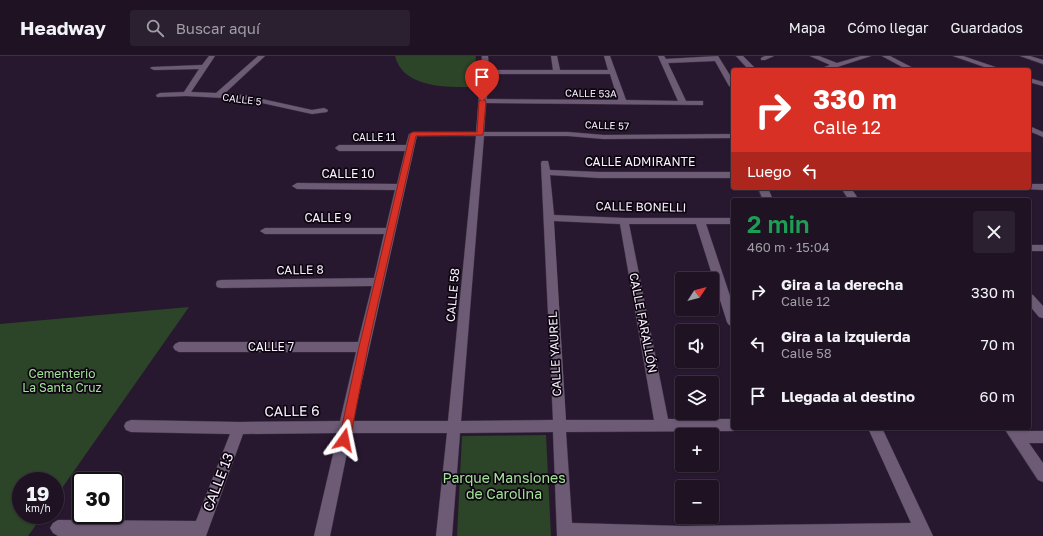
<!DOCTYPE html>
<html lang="es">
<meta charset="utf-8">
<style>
:root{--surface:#1e1223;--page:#2b2030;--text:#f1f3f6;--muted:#a19ea6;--line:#3c3241}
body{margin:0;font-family:"Golos Text",sans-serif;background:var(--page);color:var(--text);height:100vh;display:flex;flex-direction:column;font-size:15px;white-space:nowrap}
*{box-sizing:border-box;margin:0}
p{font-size:13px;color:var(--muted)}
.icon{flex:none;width:22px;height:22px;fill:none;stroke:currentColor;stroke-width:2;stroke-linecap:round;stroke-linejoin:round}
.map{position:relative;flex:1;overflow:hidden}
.sheet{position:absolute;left:731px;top:142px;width:300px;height:232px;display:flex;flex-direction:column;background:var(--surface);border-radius:4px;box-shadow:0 1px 3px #0004,0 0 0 1px var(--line)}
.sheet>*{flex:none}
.top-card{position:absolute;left:731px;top:12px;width:300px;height:122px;border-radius:4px;box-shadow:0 1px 3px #0004,0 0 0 1px var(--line);background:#d93025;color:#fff;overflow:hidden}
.needle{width:26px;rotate:54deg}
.tools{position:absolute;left:675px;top:216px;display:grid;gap:8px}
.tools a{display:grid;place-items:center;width:44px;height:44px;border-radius:4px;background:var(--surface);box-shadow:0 1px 3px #0004,0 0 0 1px var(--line);font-size:20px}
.speed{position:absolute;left:12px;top:416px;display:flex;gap:8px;font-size:20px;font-weight:700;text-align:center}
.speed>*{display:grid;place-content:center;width:52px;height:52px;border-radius:50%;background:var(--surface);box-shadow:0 1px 3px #0004,0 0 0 1px var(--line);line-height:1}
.speed small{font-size:10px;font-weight:400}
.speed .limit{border:2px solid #111;border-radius:6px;background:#fff;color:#111}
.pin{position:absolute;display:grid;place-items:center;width:34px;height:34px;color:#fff;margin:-41px -17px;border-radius:50% 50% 50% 0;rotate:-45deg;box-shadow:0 0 4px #0007}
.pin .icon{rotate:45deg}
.me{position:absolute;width:44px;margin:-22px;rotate:12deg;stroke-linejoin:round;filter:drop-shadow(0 0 3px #0008)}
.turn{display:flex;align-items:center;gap:14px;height:84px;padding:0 16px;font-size:18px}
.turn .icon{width:52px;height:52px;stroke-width:2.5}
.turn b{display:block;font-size:28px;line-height:34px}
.then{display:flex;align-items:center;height:38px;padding:0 16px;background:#0003;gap:8px;font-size:15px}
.round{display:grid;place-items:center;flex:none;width:42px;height:42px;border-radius:4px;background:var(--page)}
.headline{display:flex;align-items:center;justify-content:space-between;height:68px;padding:0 16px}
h1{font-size:24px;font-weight:600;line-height:30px;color:#1e9e55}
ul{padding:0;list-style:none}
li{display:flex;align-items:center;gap:12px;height:52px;padding:0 16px}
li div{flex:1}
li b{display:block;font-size:15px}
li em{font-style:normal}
header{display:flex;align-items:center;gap:24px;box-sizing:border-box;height:56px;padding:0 20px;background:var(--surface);border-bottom:1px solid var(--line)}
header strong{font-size:19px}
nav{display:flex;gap:22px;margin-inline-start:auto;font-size:14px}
.search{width:280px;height:36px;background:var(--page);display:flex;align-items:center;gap:10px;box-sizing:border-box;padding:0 14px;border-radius:4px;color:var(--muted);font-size:15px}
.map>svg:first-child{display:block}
.green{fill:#2c4427}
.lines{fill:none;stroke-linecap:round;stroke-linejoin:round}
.street-casing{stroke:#3f3345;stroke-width:1}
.street{fill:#6d5b76;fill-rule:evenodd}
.route{fill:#d93025;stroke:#8d1f18}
.labels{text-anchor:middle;stroke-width:3.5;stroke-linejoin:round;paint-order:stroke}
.far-street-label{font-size:10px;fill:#f9f1fe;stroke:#0d0610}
.street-label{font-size:12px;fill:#f9f1fe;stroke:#0d0610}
.park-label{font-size:12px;fill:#a3e397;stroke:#0d0610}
.near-street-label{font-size:14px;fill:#f9f1fe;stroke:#0d0610}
.near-park-label{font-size:14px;fill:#a3e397;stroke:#0d0610}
</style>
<header>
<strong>Headway</strong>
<div class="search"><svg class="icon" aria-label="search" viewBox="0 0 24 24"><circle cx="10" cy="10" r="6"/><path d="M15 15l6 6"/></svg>Buscar aquí</div>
<nav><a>Mapa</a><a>Cómo llegar</a><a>Guardados</a></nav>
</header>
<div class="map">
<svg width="1043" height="480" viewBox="0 0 1043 480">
<rect width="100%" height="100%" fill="#28182f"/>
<g class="green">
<path d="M395 0H476L472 31C445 31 403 32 395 0Z"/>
<polygon points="189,251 55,442 55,425 21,425 21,459 43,459 28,480 0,480 0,268"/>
<polygon points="546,379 551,480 457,480 462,380"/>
</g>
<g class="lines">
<defs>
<g id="street">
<polygon points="209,0 215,0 191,36 216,37 258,0 265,0 224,38 244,39 312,54 324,52 328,54 327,56 312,58 244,43 186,40 157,41 156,39 160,37 184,36 199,13 154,14 150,12 152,11 202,9"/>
<path d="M482 0H488L489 14H553L551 0H557L560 14H608L604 0H610L626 44 678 45 658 0H664L666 3 718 0 733 24V32L729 30 715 5 668 7 686 45H703V49L486 47 484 76H568L604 79 733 78V82L604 83 568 80H484L461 365 553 364 541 107 542 105H548L550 114 599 116H733V122H599L550 119 554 159 624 162H733V168H706L733 249V270L729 269 727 266 696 168H629L668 363H733V372H738V373L733 375 566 376 572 467 682 470 911 467 868 372H882L933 480H557L553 376 460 377 452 480H436L447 377H351L330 480H314L338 377 243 378 206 480H58L53 477 50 472 53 467 58 464 196 465 230 378 131 376 126 374 124 370 126 366 131 364 239 366 340 365 356 296H179L175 294 173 291 175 288 179 286H358L372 230 221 232 217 231 216 228 217 225 221 224 374 222 384 178H265L260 175 265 172H386L395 134 297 133 292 130 297 127 397 128 405 95H339L335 92 339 89H406L409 78 413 76H476ZM488 18H610L618 44 487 43ZM417 80H476L448 365H353ZM554 165 620 168 654 364H566Z"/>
<polygon points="736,0 743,0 757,14 749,14"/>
<polygon points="765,0 774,0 765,4 761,4 761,2"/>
<polygon points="810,0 819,0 837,7 861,0 871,0 828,14 816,14 830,9"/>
<polygon points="882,0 890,0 917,14 908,14"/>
<polygon points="953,0 963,0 1004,14 993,14"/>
<polygon points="1020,0 1030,0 1043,4 1043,8"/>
<polygon points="1029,22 1043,26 1043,30 1029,26"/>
<polygon points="1029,70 1043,76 1043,81 1029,75"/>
<polygon points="1029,128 1043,128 1043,134 1026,133 1029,132"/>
<polygon points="758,132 768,132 773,144 763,144"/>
<polygon points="841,132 851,132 859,144 849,144"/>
<rect x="1029" y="189" width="14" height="6"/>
<polygon points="1029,238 1033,239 1043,250 1043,262 1039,261 1029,249"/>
<polygon points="1004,372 1019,372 1021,375 1043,375 1043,387 1029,387 1043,407 1043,426 1038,424"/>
</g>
</defs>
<use href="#street" class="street-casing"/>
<use href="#street" class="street"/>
</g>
<polygon class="route" points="482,43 486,45 483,79 416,80 368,291 350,384 348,388 344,389 340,388 339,384 359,291 410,78 413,76 477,76 479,45"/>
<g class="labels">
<g class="far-street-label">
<text transform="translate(591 37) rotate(1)" y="4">CALLE 53A</text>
<text transform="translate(242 43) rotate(7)" y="4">CALLE 5</text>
<text transform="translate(607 69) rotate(2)" y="4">CALLE 57</text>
<text x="374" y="85">CALLE 11</text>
</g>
<g class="street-label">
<text x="640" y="110">CALLE ADMIRANTE</text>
<text x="348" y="122">CALLE 10</text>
<text transform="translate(641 151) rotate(1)" y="4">CALLE BONELLI</text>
<text x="328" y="166">CALLE 9</text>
<text transform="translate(300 214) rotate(-1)" y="4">CALLE 8</text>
<text transform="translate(453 239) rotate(-85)" y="4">CALLE 58</text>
<text transform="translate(643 267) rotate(79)" y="4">CALLE FARALLÓN</text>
<text x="271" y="295">CALLE 7</text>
<text transform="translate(555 298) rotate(-93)" y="4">CALLE YAUREL</text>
</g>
<g class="park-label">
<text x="62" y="322">Cementerio<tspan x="62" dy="14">La Santa Cruz</tspan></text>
</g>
<g class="near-street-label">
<text transform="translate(292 355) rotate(-1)" y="5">CALLE 6</text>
<text transform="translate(218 426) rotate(-69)" y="5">CALLE 13</text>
</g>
<g class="near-park-label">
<text x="504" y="427">Parque Mansiones<tspan x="504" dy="16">de Carolina</tspan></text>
</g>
</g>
</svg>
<div class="tools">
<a><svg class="needle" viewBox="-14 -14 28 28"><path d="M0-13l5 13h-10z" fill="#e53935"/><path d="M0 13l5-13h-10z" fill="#a19ea6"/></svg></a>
<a><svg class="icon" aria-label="sound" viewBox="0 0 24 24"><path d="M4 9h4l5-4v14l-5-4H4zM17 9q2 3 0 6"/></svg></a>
<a><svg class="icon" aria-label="layers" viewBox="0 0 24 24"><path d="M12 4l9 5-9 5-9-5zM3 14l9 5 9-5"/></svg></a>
<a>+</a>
<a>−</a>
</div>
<div class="speed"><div>19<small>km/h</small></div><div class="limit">30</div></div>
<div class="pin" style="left:482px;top:45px;background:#d93025"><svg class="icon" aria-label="arrive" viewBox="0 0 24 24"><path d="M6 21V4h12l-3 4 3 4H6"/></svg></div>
<svg class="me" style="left:344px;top:384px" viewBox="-20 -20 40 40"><path d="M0-17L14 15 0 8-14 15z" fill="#d93025" stroke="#fff" stroke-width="4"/></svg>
<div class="top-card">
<div class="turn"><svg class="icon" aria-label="right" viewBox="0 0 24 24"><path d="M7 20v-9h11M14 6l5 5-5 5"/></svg><div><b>330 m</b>Calle 12</div></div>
<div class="then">Luego<svg class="icon" aria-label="left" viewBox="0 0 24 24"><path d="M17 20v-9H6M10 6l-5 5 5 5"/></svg></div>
</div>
<section class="sheet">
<div class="headline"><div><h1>2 min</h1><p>460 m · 15:04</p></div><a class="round"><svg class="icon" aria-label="close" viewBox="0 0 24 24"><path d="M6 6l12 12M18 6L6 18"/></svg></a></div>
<ul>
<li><svg class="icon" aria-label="right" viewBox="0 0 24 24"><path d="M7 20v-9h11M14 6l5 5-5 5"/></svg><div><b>Gira a la derecha</b><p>Calle 12</p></div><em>330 m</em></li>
<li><svg class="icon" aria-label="left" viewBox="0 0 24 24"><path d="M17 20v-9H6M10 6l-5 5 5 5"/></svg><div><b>Gira a la izquierda</b><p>Calle 58</p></div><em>70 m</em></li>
<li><svg class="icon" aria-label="arrive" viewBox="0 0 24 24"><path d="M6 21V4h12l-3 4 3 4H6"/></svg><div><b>Llegada al destino</b></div><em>60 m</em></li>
</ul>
</section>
</div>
